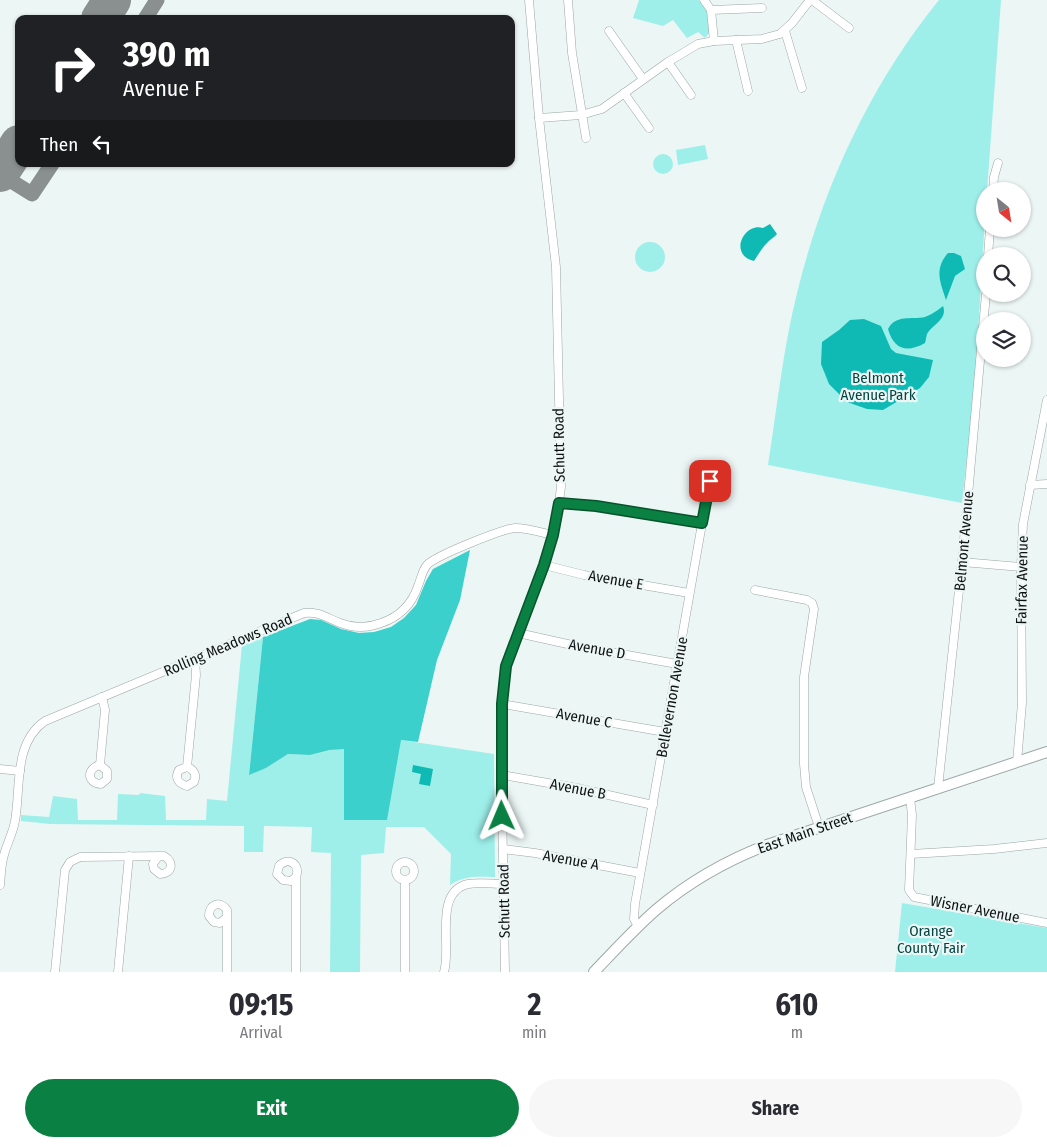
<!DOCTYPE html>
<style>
:root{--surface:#fff;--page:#f7f7f7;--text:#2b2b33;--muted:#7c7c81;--accent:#0b8043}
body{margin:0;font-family:"Fira Sans Condensed",sans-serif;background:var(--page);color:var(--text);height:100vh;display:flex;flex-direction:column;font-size:19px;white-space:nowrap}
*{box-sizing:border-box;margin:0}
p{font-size:16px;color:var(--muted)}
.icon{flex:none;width:28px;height:28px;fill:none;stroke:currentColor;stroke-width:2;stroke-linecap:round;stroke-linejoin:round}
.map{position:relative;height:972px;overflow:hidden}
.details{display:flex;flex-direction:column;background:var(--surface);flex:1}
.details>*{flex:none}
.banner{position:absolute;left:15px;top:15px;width:500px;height:152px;border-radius:10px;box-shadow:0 1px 4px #0004;background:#202124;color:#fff;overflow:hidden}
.needle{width:32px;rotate:150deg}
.fabs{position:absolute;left:976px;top:182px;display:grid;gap:10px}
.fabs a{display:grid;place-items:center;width:55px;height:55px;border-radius:50%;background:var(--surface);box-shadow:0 1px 4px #0004;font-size:25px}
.pin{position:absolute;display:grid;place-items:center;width:42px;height:42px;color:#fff;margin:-21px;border-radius:10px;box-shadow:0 2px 8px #0006}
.me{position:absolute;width:55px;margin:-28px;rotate:359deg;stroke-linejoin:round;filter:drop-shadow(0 0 4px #0008)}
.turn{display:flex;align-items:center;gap:18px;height:105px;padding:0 25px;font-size:22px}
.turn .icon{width:65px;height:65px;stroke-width:2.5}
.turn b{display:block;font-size:35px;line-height:42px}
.then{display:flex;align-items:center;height:48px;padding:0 25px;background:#0003;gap:10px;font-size:19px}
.eta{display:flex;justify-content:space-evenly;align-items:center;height:85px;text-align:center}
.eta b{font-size:30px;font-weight:700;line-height:35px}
.cta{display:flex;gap:10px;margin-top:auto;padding:10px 25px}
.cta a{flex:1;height:58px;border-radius:30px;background:var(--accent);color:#fff;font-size:20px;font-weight:700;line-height:58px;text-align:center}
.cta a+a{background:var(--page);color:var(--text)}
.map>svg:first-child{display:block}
.green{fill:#9eefea}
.forest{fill:#3bd0cb}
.water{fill:#0fbab5}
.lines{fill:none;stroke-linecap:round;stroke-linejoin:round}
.taxiway{stroke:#89908f;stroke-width:15}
.runway{stroke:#89908f;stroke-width:38}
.minor-casing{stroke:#9ca6a5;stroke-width:9}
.major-casing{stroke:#9ca6a5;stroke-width:12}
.minor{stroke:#fff;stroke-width:8}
.major{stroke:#fff;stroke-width:10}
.route-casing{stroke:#07532c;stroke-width:12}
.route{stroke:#0b8043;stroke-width:9}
.labels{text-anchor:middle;stroke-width:4.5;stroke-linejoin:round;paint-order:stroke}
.park-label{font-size:15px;fill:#024644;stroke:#ecf6f5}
.street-label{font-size:15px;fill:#0f1212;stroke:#ecf6f5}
</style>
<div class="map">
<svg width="1047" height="972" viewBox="0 0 1047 972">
<rect width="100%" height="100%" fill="#ecf6f5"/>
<g class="green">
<path d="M639 0H698C709 6 710 21 709 33L705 38 698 32 687 38 673 20 663 26 633 18Z"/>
<path d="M939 0H1001L987 191H985V218L975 382 962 503 768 465C777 408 783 349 797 293 823 187 870 85 939 0Z"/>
<polygon points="705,145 708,159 678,165 676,150"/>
<circle cx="663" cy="164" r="10"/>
<circle cx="650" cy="257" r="15"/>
<path d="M263 637 249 774 266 768 288 754 310 755 331 750 401 740 494 754 495 877C477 877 466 875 450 885L451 854 424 827H386L384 853 361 855 360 972H330L331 853 311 852 312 827 264 826 263 852H244V826L50 824 21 821V815L49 817 53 796 77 799 78 820H117L118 794 139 795 140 793 165 796 166 820H206L207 799 227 801 242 645Z"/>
<polygon points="902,903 1047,928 1047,972 895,972"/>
</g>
<polygon class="forest" points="470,550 460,600 437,660 418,742 401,740 387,820 344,820 344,749 330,750 310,755 288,754 266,768 249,775 263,637 310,619 321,620 341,629 359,633 374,632 391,627 404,618 416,605 426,581 433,569"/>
<g class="water">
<path d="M770 224 777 234C774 238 770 239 767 243 762 248 758 255 754 261 728 255 744 222 763 228Z"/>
<path d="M948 253H954L961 256 965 269 955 276 946 300C940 282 934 269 948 253Z"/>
<path d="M943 306C948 319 933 324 927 334 926 337 926 340 925 343 907 353 894 350 888 329 896 314 911 320 925 317 931 315 938 310 943 306Z"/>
<polygon points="864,319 881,326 891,349 896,353 933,360 929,377 920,388 883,410 867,409 847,402 829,384 821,364 822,342 839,330 850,320"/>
<polygon points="413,765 433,769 430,786 419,784 421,774 412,772"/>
</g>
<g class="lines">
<g class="taxiway">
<polyline points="145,19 157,0"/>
<polyline points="0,174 32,194 52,164"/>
</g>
<g class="runway">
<polyline points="100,19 112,0"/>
<polyline points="0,173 19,144"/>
</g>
<defs>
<g id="minor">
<polyline points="568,0 572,53 586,138"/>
<polyline points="704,0 711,10 714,41"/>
<polyline points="812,0 849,28"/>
<polyline points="711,10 762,8"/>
<polyline points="609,31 643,79"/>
<polyline points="785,31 802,88"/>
<polyline points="736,40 748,91"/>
<polyline points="668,62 691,95"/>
<polyline points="624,93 649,128"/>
<polyline points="539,118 581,115 602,109 668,62 698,44 714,41 762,39 780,34 792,23 810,0"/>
<polyline points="993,191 994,177 998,163"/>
<polyline points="988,256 990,229"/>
<polyline points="1030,485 1047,484"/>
<polyline points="559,503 596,506 702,523"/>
<polyline points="962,562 1021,567"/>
<polyline points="544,565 584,575 689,593"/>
<polyline points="755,590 807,600 812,603 814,609 804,677 804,764 806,787 819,827"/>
<polyline points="518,633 572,645 677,664"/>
<polyline points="502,704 665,732"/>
<polyline points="1017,762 1022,703 1021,567 1023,524 1047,400"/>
<path d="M100 765 107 771V779L101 784C86 783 87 768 100 765L105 710 102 697"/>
<path d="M187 767C194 769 197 775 194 782L187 786C179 784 174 778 179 770L187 767 196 675 195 659"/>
<polyline points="0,769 20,771"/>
<polyline points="502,775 577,788 653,805"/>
<polyline points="938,788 962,562 986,294"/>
<polyline points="910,798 912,815 909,890 914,897 1047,923"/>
<polyline points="503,849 535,853 640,873"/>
<polyline points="911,854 994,849 1047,843"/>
<circle cx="405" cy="871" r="9"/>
<path d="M0 885C1 875 1 864 4 855 7 843 13 833 15 821 21 788 13 743 45 721L304 613C318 611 327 618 340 623 353 628 368 628 381 623 399 617 412 604 418 586 421 579 422 571 427 565 435 556 502 529 515 528 527 528 540 532 553 535"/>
<path d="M226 918 220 923 214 922 209 916C209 904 220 900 227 910V972"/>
<polyline points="638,926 634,919 635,904 712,467"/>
<path d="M55 972 65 870 70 862 80 857 164 856C175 862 172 874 160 874L154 869 153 864 158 857"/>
<polyline points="118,972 129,856"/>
<path d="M296 972V877C301 864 288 856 279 866L277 874 283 880 291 881 296 877"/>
<polyline points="405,972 405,881"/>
<path d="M444 972C452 947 433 892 468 884 479 882 492 884 503 884"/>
<polyline points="505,972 502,801 503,684 509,658 548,552 558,510 561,487 556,267 539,118 529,0"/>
</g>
<path id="major" d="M594 972C615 950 635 928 657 909 689 882 728 860 767 845L1047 752"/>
</defs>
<use href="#minor" class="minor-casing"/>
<use href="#major" class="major-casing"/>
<use href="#minor" class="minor"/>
<use href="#major" class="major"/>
</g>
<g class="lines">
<defs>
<polyline id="route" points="502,816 502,704 506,666 544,565 553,535 559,503 596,506 702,523 710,481"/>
</defs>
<use href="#route" class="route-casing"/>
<use href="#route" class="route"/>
</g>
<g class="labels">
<g class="park-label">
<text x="878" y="383">Belmont<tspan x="878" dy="17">Avenue Park</tspan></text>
<text x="931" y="936">Orange<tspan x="931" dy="17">County Fair</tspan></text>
</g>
<g class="street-label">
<text transform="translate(559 445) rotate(-91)" y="5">Schutt Road</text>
<text transform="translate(964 541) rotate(-85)" y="5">Belmont Avenue</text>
<text transform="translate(616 580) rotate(10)" y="5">Avenue E</text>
<text transform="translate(1022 580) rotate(-89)" y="5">Fairfax Avenue</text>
<text transform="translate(228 645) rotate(-23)" y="5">Rolling Meadows Road</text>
<text transform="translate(597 649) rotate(10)" y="5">Avenue D</text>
<text transform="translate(672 697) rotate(-80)" y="5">Bellevernon Avenue</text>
<text transform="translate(584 718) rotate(10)" y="5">Avenue C</text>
<text transform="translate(578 789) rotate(11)" y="5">Avenue B</text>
<text transform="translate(805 833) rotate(-19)" y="5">East Main Street</text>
<text transform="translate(571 860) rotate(10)" y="5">Avenue A</text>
<text transform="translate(504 901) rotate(-91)" y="5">Schutt Road</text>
<text transform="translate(975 909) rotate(11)" y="5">Wisner Avenue</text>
</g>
</g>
</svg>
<div class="fabs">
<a><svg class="needle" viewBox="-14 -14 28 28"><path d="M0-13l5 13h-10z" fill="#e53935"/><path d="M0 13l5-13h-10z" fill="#7c7c81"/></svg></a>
<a><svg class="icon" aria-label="search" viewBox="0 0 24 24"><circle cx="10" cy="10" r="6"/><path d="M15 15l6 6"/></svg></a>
<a><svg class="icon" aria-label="layers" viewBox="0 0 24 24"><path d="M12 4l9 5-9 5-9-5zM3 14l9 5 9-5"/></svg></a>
</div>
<div class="pin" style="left:710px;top:481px;background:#d93025"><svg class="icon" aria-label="arrive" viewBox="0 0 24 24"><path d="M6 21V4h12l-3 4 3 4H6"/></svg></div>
<svg class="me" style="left:502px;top:816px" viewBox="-20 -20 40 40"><path d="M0-17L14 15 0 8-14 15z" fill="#0b8043" stroke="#fff" stroke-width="4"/></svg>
<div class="banner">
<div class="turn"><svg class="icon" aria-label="right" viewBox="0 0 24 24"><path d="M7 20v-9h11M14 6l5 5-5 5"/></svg><div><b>390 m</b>Avenue F</div></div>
<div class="then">Then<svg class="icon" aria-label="left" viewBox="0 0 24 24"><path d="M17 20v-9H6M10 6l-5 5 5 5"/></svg></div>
</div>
</div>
<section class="details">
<div class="eta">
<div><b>09:15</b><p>Arrival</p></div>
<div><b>2</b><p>min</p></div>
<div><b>610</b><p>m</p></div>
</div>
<div class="cta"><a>Exit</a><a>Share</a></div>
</section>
